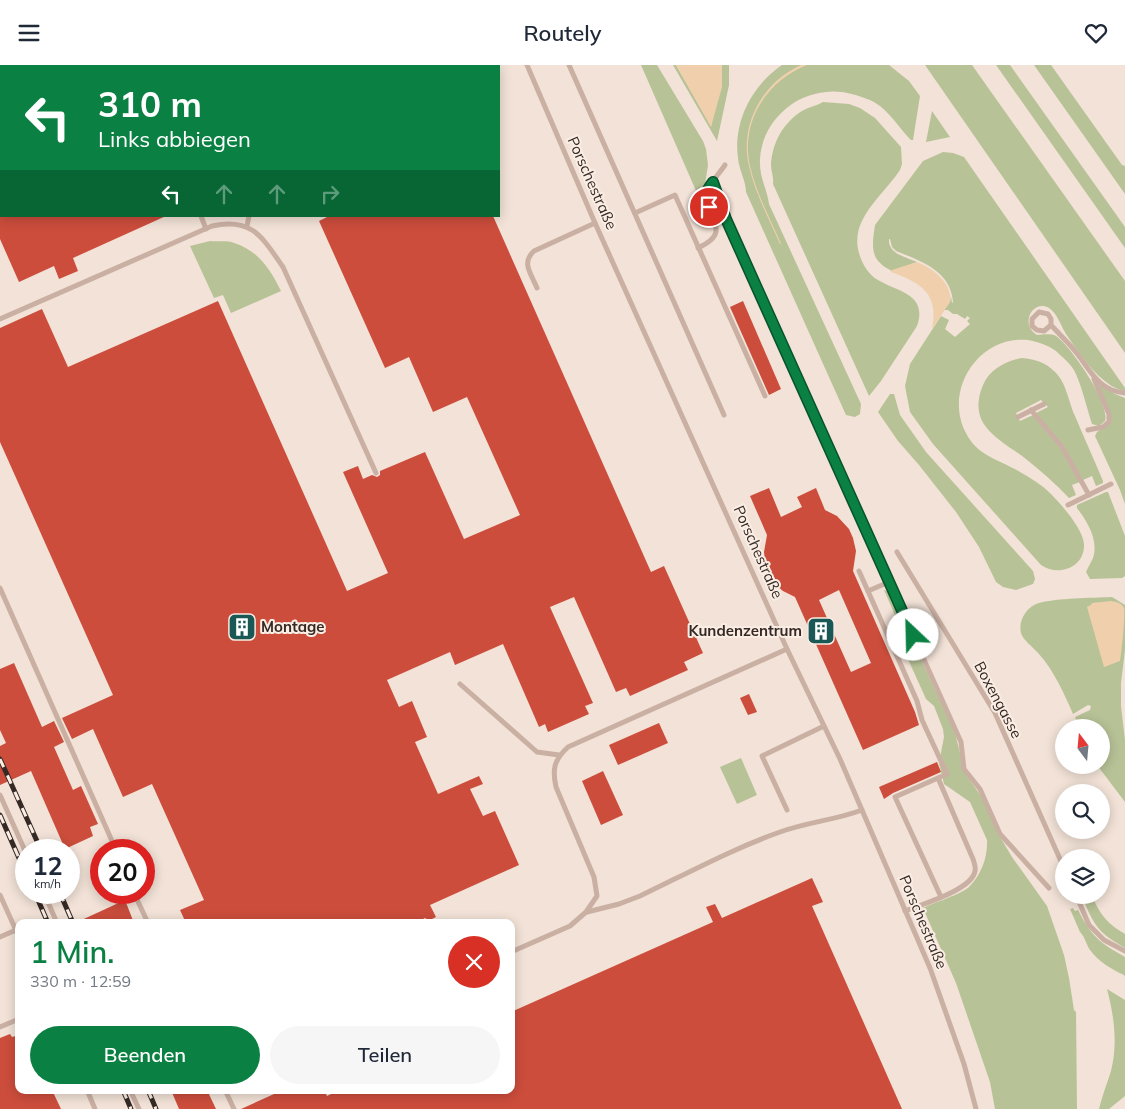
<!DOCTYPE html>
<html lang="de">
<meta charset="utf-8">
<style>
:root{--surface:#fff;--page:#f6f6f7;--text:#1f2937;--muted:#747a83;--accent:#0b8043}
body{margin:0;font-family:Mulish,sans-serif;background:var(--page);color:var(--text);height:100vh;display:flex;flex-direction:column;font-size:19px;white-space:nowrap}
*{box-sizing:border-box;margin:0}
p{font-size:16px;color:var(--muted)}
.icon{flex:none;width:28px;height:28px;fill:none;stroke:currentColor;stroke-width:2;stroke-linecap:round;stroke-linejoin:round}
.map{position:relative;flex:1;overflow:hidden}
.drawer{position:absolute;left:15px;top:854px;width:500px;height:175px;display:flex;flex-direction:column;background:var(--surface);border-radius:10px;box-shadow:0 2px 12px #0003}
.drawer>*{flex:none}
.hud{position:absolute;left:0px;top:0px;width:500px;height:152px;box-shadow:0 2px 12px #0003;background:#0b8043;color:#fff;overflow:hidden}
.needle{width:32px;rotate:344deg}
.controls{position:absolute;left:1055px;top:654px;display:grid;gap:10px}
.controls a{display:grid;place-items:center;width:55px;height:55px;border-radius:50%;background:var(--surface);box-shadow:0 2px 12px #0003;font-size:25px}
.speed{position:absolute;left:15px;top:774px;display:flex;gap:10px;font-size:25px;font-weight:700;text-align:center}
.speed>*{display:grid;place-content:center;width:65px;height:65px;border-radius:50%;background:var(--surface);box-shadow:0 2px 12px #0003;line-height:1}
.speed small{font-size:12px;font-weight:400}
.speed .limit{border:8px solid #d22;background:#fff;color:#111}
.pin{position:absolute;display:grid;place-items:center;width:42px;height:42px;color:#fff;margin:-21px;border:2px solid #fff;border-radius:50%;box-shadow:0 1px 5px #0007}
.me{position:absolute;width:55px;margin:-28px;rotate:336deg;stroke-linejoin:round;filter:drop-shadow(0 0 4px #0008)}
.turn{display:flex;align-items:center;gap:18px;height:105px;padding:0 15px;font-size:22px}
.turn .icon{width:65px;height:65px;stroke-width:2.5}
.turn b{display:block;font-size:35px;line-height:42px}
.lanes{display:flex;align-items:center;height:48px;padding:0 15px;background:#0003;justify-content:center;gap:25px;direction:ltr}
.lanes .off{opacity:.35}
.round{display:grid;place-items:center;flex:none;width:52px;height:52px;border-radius:26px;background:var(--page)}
.summary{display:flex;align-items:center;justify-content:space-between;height:85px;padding:0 15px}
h1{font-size:30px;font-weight:600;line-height:38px;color:var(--accent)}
.action{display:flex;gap:10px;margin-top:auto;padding:10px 15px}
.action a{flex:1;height:58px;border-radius:30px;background:var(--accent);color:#fff;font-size:20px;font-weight:600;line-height:58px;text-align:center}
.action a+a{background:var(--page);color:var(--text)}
header{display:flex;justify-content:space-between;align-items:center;height:65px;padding:0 15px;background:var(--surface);font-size:22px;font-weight:600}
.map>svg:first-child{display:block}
.green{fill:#b8c297}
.sand{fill:#f0d0ac}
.building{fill:#cc4d3c;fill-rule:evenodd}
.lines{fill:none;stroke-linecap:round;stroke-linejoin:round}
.service{stroke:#cab0a3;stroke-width:5}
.rail-casing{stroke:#352925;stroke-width:5}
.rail{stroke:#faede4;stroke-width:3;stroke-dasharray:9;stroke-linecap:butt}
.route-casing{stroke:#07532c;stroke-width:12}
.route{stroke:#0b8043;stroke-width:9}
.labels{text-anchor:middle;stroke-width:4;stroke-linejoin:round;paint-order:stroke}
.street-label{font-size:15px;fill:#352925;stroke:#faede4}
.poi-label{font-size:15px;font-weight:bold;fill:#352925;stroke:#faede4;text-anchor:start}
</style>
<header><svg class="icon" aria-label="menu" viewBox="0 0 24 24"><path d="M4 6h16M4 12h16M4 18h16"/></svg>Routely<svg class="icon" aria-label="heart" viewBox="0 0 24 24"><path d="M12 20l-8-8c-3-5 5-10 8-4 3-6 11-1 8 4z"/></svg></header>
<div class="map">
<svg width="1125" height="1044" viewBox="0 0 1125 1044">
<rect width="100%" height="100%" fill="#f2e2d7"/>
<g class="green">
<polygon points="641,0 657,0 703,76 706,84 708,100 703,132 706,144 704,144"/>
<polygon points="673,0 676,0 711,61 722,0 729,0 729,20 717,76"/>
<path d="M782 0H889L909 16 920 31 913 75H911C898 62 886 40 867 34 854 29 840 25 826 27 791 30 762 59 760 94 759 113 767 123 769 139L861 339 860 349 855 352 846 350 746 127C746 116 739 105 738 93 733 57 752 20 782 0Z"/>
<polygon points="925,0 972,0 1125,216 1125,288"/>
<polygon points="996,0 1010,0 1125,162 1125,183"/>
<polygon points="1034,0 1051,0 1122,100 1125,101 1125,129"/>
<path d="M823 37 849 39 860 43 875 53 901 82 902 99 900 105C888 123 870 138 861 158 857 167 856 178 859 188 862 199 869 210 878 215 898 227 928 229 917 261L881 316 869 331 773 119C774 113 771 106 771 100 772 78 783 58 802 46 808 42 817 41 823 37Z"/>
<polygon points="932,46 950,72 926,77"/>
<path d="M943 87 953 88 964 92 1125 323V326C1101 322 1079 288 1066 269 1061 261 1057 248 1049 243 1033 234 1019 259 1037 270 1043 270 1050 268 1056 271 1071 281 1111 340 1105 356L1099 361 1092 359C1087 344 1081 318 1074 305 1069 297 1062 292 1056 286 1048 280 1038 277 1028 275 979 270 943 325 966 368 977 391 1000 395 1020 407 1031 413 1042 420 1051 429 1061 439 1083 464 1084 479 1085 503 1058 512 1041 500L933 379 910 347 905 321 910 299 941 251 949 255 945 264 955 272 970 259 967 256 970 253 967 251 965 254 957 249H953L948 245H944L950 237 951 231 952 238 953 237C951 206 921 196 896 186L892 182 890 174H889C888 189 906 192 917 197L892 206C869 195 872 181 875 160L923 96Z"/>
<path d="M210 176C218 177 227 175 234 178 259 186 270 204 281 226L231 248 223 230 214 233 190 181Z"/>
<path d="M1022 293C1034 294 1045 297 1054 306 1067 318 1068 336 1075 351 1084 373 1094 394 1103 416V418L1096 421 1092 411 1083 415 1036 348 1048 342 1041 335 1016 348 1020 356 1033 350 1059 381 1080 417 1072 420 1076 430 1069 433C1056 419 1041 406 1026 394 1000 374 966 361 983 320 990 304 1006 296 1022 293Z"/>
<polygon points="1101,320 1115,329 1125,333 1125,439 1120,425 1095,371 1097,367 1110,358 1099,321"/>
<polygon points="890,329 894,329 900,350 926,387 1033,506 1035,514 1033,519 1016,525 1003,522 996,517 979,482 956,447 919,400 898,376 878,347"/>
<path d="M1106 427H1108L1125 471V511L1122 513 1090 514 1086 507C1088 502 1091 498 1093 493 1099 475 1087 456 1077 443V440Z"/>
<path d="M884 525 890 527 955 668 965 708 981 731 999 770 1012 792 1047 841 1064 890 1069 913 1074 945 1076 947 1077 1044H995L990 1017 956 918 923 843C933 838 962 829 969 822 981 810 988 792 987 775L970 737 944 719 939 698 944 672 943 664 934 641 926 634 907 592 912 589Z"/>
<path d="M1112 532 1125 540V585L1121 618V641L1125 675V737L1097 700H1101V662H1079L1075 652 1090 645 1091 641 1088 640 1073 649C1064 628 1054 606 1039 589 1034 583 1023 575 1021 568 1018 556 1026 542 1039 538 1058 533 1091 533 1112 532Z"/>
<polygon points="741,693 757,730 737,739 720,702"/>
<path d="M1093 833C1100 850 1109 860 1125 869V883C1100 868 1095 863 1084 836Z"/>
<path d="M1073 843 1075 846 1078 845C1092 872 1099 877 1125 892V912L1124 910C1111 904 1099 897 1090 885 1086 879 1085 872 1080 867L1070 844Z"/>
<path d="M1107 924 1125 935V1031L1109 1044H1099C1102 1031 1107 1019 1111 1006 1118 978 1114 951 1107 924Z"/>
</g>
<g class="sand">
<polygon points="676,0 722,0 722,22 711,62"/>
<path d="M801 0H807C767 16 740 56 750 101 756 128 770 153 781 179H780C769 154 755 128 749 101 739 59 763 17 801 0Z"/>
<path d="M917 197C932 203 953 218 950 237L932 264C939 229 922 218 891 207L892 205Z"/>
<path d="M1111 536C1116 537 1122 538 1124 543 1125 554 1122 584 1120 596L1104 602 1087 542 1091 540 1092 538Z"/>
</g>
<g class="building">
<polygon points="0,151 166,151 73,193 78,206 59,214 54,201 19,217 0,174"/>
<polygon points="329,151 493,151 651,507 664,501 703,588 684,597 688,605 630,631 626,623 616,627 574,532 550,542 593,638 585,641 589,649 548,667 545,659 539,662 503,579 455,600 450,587 387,615 399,642 412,636 427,672 415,677 438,729 479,711 483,719 470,724 483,751 495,746 519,800 430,840 436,852 430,855 424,853 422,858 186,858 180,845 204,835 152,719 123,732 93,664 72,674 62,653 113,630 0,377 0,263 42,244 68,302 218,236 347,526 388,508 343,407 358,401 363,414 372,410 377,412 380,410 380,406 425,387 464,474 520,450 467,332 433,347 409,292 385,303 319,156"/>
<polygon points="743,236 781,324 769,330 730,242"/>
<path d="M769 423 781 452 802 442 797 432 816 423 825 445 837 451 849 464 853 473 856 486 853 506 915 647 919 660 863 685 795 532 783 526 776 520 766 504 764 487 767 470 750 431ZM839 525 871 598 851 607 819 535Z"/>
<polygon points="14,598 42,662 54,656 64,677 54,682 73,725 81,721 98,759 90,762 93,771 65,784 31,706 0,720 0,681 6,678 0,665 0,604"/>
<polygon points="749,629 757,647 748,650 740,633"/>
<polygon points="659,658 668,678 618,700 609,680"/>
<polygon points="937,697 941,707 893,728 884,734 879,722"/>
<polygon points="603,706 623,750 601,760 582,716"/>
<polygon points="812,813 823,837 812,841 902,1044 241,1044 283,1025 324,1025 327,1031 339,1025 511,1025 511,947 713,857 706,842 715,839 722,853"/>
<polygon points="125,835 134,858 75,858 99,847"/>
<polygon points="10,969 12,972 19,970 19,1025 52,1025 61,1044 0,1044 0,973"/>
<polygon points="171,1025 207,1025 216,1044 179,1044"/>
</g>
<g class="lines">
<g class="service">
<polyline points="191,0 192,1"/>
<polyline points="527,0 595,158 787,584 840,694 930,903 964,999 976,1044"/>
<polyline points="569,0 724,350"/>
<polyline points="171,1 174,0"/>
<polyline points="0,77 1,76"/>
<polyline points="713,117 726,154 961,677 964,704 980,724 1000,769 1049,823"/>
<polyline points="635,148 675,130 765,331"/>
<polyline points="201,151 206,164"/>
<polyline points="247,161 249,151"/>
<path d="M698 183C721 172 719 165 709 144 708 140 706 137 706 133 707 121 719 109 725 100"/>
<path d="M537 223C531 208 521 198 534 186L595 158"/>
<path d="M0 254 212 161C252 152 262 172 283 202L376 408"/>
<path d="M1051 260 1044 266 1037 265 1032 261V254L1039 247 1048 249 1051 254V260C1059 269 1068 277 1075 286 1090 304 1098 326 1125 328"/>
<polyline points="1031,345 1062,382 1089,430"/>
<polyline points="1018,352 1044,339"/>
<polyline points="1088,365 1103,362 1109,357 1109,349 1094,314"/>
<polyline points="1068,440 1111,419"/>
<polyline points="897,487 995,648 1064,803"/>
<path d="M859 506 917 636 922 655 947 709 938 713 973 794C974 797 976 803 975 806 972 825 922 839 905 846"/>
<polyline points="0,523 116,785"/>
<polyline points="868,526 889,517"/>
<polyline points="460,619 537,687 559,690"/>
<polyline points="938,713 895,732 941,832"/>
<polyline points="0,730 26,788"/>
<polyline points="787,745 762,691 824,661"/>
<polyline points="44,828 57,858"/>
<polyline points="134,828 148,858"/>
<polyline points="0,830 19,872"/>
<polyline points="1076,830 1089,860 1104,875 1125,886"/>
<path d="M587 847 619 839 640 831C686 809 732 784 780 767 807 757 836 755 862 745"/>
<polyline points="426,857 426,858"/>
<polyline points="0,872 16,865"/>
<path d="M511 887 570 861 586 847 597 831 594 812 556 722C552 704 554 695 568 682L787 584"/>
<polyline points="0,962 19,954"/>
<polyline points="87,1025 95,1044"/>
<polyline points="130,1025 139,1044"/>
<polyline points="225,1025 234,1044"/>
</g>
<defs>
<g id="rail">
<polyline points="0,694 41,785"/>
<polyline points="0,750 26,809"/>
<polyline points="35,828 48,858"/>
<polyline points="60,828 73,858"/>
<polyline points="123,1025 131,1044"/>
<polyline points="148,1025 156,1044"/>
</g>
</defs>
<use href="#rail" class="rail-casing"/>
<use href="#rail" class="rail"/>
</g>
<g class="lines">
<defs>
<path id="route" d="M709 142C704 132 706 126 713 117L726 154 913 570"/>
</defs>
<use href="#route" class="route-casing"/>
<use href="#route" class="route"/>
</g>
<defs>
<symbol id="building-square" viewBox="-11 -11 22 22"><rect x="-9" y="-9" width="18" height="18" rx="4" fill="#195855" stroke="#faede4"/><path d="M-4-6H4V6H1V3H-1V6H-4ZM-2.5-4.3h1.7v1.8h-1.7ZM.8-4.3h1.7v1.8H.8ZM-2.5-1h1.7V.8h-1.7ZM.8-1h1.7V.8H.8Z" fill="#fff"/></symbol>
</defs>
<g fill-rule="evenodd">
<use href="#building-square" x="226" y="546" width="32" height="32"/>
<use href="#building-square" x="805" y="550" width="32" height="32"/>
</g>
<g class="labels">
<g class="street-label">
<text transform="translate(592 118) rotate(66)" y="5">Porschestraße</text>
<text transform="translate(758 487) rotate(66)" y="5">Porschestraße</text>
<text transform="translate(998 635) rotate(62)" y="5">Boxengasse</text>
<text transform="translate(923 857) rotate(67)" y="5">Porschestraße</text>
</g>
<g class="poi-label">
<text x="261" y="567">Montage</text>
<text x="802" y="571" text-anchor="end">Kundenzentrum</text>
</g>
</g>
</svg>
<div class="controls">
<a><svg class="needle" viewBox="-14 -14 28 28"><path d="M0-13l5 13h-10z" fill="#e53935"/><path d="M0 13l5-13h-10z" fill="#747a83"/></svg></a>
<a><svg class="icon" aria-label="search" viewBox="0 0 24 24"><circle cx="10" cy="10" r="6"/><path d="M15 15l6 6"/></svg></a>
<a><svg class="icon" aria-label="layers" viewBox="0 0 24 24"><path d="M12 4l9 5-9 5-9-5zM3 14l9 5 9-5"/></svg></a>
</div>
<div class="speed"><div>12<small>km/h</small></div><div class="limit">20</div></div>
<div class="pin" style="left:709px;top:142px;background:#d93025"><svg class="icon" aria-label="arrive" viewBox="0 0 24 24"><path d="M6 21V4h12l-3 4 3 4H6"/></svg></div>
<svg class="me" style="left:913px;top:570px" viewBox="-20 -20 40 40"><circle r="19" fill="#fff"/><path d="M0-13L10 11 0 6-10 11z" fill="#0b8043"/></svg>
<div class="hud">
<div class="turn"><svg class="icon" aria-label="left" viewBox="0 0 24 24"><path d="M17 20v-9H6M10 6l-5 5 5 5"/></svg><div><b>310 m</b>Links abbiegen</div></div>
<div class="lanes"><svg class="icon" aria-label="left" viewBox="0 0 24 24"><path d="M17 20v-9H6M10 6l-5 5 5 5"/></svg><svg class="icon off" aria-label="ahead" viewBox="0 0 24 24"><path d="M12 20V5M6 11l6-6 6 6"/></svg><svg class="icon off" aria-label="ahead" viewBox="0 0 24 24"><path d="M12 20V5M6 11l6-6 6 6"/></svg><svg class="icon off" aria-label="right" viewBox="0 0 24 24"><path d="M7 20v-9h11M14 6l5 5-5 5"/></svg></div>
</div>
<section class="drawer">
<div class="summary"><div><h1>1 Min.</h1><p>330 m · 12:59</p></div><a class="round" style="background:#d93025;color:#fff"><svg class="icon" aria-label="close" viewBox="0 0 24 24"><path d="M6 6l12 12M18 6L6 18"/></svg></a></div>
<div class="action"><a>Beenden</a><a>Teilen</a></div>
</section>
</div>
